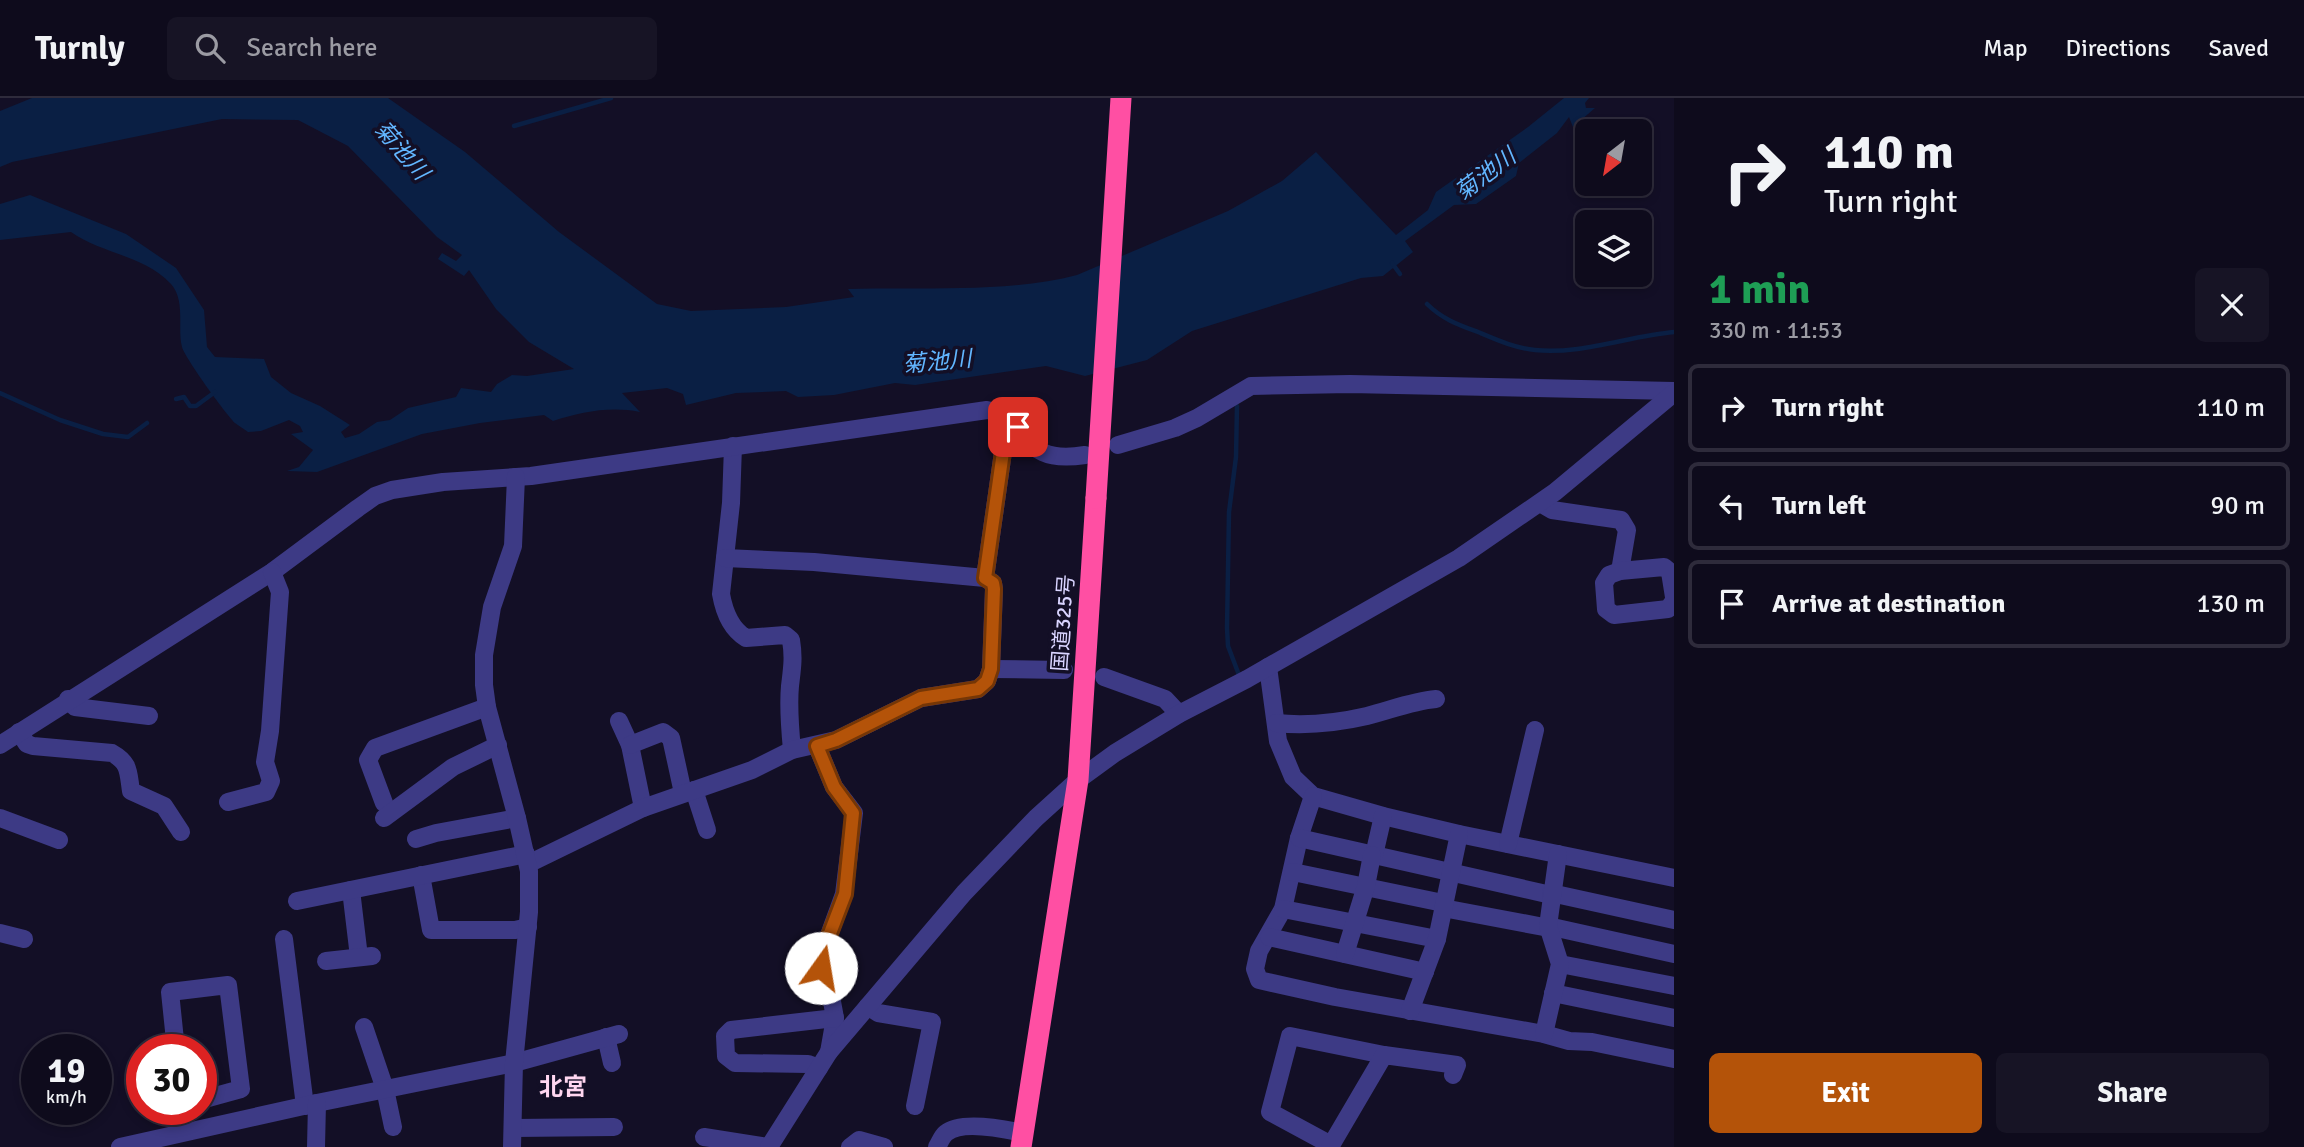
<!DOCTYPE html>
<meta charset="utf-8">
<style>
:root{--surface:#0e0b1c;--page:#171425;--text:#f1f3f6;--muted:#9b9ba3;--line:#2e2b3b;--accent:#b45309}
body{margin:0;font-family:Signika,"Noto Sans JP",sans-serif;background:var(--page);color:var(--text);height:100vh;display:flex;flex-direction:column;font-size:26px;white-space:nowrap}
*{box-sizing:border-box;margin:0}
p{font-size:23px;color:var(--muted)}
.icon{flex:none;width:38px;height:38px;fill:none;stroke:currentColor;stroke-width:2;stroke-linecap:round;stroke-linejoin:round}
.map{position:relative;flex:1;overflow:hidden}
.details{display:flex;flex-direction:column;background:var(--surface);width:630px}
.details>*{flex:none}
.hud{background:#0e0b1c;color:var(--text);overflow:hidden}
.needle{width:46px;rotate:211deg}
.tools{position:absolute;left:1575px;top:21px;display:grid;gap:14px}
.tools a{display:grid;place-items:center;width:77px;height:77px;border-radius:10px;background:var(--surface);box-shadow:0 4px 10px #0003,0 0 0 2px var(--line);font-size:35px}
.speed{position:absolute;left:21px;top:936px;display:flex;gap:14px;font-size:35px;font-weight:700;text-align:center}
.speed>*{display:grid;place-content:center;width:91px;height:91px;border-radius:50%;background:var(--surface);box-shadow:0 4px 10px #0003,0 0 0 2px var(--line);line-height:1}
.speed small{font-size:18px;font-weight:400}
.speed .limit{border:10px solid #d22;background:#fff;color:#111}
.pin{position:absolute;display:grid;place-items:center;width:60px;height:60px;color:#fff;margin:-30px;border-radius:14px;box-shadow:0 4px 10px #0006}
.me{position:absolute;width:77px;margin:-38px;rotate:13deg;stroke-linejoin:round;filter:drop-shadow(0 0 5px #0008)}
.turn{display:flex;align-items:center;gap:24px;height:147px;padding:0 35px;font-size:32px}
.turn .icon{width:91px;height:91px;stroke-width:2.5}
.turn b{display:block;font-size:49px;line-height:60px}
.round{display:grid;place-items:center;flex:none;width:74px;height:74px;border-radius:10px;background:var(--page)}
.headline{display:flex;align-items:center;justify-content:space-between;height:119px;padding:0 35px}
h1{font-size:42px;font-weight:700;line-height:52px;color:#1e9e55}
.cta{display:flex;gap:14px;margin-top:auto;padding:14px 35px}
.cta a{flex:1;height:80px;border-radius:10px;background:var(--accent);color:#fff;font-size:28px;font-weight:700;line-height:80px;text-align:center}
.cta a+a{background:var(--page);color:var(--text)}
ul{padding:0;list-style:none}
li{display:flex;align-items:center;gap:21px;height:88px;margin:0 14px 10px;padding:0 21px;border:4px solid var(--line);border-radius:10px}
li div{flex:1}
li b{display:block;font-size:26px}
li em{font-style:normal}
header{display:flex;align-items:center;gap:42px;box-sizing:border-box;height:98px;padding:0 35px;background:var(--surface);border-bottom:2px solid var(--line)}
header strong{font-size:33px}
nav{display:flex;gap:38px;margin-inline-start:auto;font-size:24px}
.search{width:490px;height:63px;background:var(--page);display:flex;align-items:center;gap:18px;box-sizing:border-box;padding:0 24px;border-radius:10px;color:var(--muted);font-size:26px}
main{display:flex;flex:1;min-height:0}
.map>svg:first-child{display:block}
.water{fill:#0a1f44}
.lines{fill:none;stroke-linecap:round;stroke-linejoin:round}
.stream{stroke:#0a1f44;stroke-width:4.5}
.minor{stroke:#3d3a85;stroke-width:18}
.highway{stroke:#ff4fa3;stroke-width:21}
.highway-bridge{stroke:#ff4fa3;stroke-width:21}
.route-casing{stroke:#753606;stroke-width:18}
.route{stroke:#b45309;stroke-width:12}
.labels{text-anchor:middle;stroke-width:7;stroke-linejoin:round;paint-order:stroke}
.street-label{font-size:21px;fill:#d9d4ff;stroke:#130f26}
.water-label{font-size:23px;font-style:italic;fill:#62b6ff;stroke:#130f26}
.quarter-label{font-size:24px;font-weight:bold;fill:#ffd6f0;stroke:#130f26}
</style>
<header>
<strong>Turnly</strong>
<div class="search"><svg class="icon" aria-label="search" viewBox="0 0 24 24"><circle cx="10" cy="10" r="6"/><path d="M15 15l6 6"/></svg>Search here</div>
<nav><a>Map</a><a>Directions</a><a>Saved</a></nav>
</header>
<main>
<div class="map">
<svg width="1674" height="1049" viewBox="0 0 1674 1049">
<rect width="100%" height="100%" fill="#130f26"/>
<path class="water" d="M32 0H388L465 54 559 134 657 206 691 213 786 209 854 199 848 191C918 189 1009 195 1077 177L1228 113 1282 83 1316 54 1396 137 1428 112 1436 94 1528 29 1564 0H1589L1585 5 1586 10H1595L1573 29 1569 19 1557 35 1519 65 1516 78 1476 106 1454 107 1405 143 1413 154 1383 178 1361 180 1192 233 1147 262 1085 278 1046 268 915 287 895 285 834 297 798 299 786 293 736 295 686 307 683 296 667 290 622 295 640 314C610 308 581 314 553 323L544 317 480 325 422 336 317 374 287 373 299 369 313 352 291 336 303 334 300 328 289 322 261 333 248 334C244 331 239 328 235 325 225 315 185 260 182 249 177 230 186 203 171 186 144 157 102 156 71 134L0 142V106L30 97 126 136 176 170 204 212 207 249 215 259 264 261 271 279 291 295 320 308 350 327 341 334 345 340 359 336 377 324 390 322 408 310 456 299 461 290 491 294 497 286 512 277 527 278 574 271 529 244 496 211 469 172 464 178 438 161 442 155 456 163 462 157 437 139 348 48 298 22 222 21 12 64 0 69V13Z"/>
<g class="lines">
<g class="stream">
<polyline points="514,28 611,0"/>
<polyline points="1392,165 1400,176"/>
<path d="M1427 206C1442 221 1459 227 1478 234 1497 242 1515 250 1535 252 1579 257 1629 238 1674 234"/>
<polyline points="0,295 60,322 103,336 128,339 147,325"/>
<polyline points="176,301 184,299 190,308 196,308 215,294"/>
<polyline points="1237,308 1236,359 1229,414 1227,530 1228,548 1239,577"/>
</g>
<g class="minor">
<polyline points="1118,347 1175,330 1197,320 1251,288 1350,286 1674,293"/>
<path d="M733 348 731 405 721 496C724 513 731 531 746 540L785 537 791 542C794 560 792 571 790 588 788 609 790 631 792 652"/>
<polyline points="1540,405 1552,412 1621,422 1627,432 1620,473"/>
<polyline points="985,480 1008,319"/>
<polyline points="1674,499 1670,474 1664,469 1620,473 1609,477 1604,485 1606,511 1614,517 1668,511 1674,503"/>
<polyline points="1268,569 1278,643 1293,679 1313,698 1383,718 1459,736 1674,780"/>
<polyline points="991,571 1064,572"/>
<polyline points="1104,579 1165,601 1179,616"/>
<polyline points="68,601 75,609 149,618"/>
<polyline points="619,623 630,647 643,710"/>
<path d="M1276 625C1307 628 1337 625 1367 618 1391 612 1412 603 1436 601"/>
<path d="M19 634 27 646 33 648 112 655C130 665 128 674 131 693L164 708 181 734"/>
<path d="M0 647 272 474 358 410 375 398 392 392 443 384 531 378 987 312C1037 321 1014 368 1085 357"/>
<polyline points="630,647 663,634 671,640 683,695"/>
<polyline points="817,648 834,689 854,715 844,796 824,851 822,870 829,887 835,920 829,954"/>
<polyline points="694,692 707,732"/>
<polyline points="1313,698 1299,740 1283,811 1259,853 1255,871 1259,882 1335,899 1544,936 1569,943 1592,944 1674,961"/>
<polyline points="228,704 266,694 271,683 265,664 270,633 280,494 272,474"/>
<polyline points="384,705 368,662 375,650 487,609"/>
<polyline points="0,720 59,742"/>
<polyline points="384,720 453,669 498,647"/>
<polyline points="1299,740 1551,797"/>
<polyline points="416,741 436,735 517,720"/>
<polyline points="1508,746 1535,632"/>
<polyline points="1374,757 1383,718"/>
<polyline points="528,766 643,710 752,672 792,652 836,642 921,600 978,591 987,583 991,571 994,491 993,485 985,480 814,464 725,460"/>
<polyline points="1293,774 1443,805"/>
<polyline points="421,777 431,832 515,832 528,829"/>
<polyline points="351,792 359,859"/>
<polyline points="1551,795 1674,822"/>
<polyline points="297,803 526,756"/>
<polyline points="1443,810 1549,830"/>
<polyline points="1283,811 1437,841"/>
<polyline points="1548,828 1674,856"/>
<polyline points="0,835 24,841"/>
<polyline points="1269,839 1425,874"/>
<polyline points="284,841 305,1008"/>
<polyline points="1345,856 1366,788 1372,757"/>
<polyline points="326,863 372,858"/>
<polyline points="1560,866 1674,888"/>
<polyline points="1553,895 1674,920"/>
<polyline points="868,908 878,915 932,924 915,1008"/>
<polyline points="1410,913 1437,841 1459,736"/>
<polyline points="364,929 385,991 393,1029"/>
<polyline points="1544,936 1560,866 1548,828 1558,756"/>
<polyline points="606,939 612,965"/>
<polyline points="176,952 170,894 228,887 241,991 201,1002"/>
<polyline points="819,970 808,966 735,965 726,958 725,938 731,932 835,920"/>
<polyline points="514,1030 614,1029"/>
<polyline points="704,1039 768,1049"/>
<polyline points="1331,1047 1270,1014 1290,938 1384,957"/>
<polyline points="120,1049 317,1005 514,965 619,936"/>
<polyline points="316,1049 317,1005"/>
<polyline points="512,1049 514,965 529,814 529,773 517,720 487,609 484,587 484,557 492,509 513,448 516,379"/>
<polyline points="769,1049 829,954 964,795 1036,720 1078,682 1115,655 1179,616 1247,581 1459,460 1555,394 1674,295"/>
<polyline points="850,1049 859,1042 884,1049"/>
<path d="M937 1049C940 1044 942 1038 946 1035 961 1022 1005 1031 1023 1035"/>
<polyline points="1330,1049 1384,957 1457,967 1453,977"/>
</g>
<polyline class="highway" points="1021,1049 1078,682 1096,400"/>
<polyline class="highway-bridge" points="1096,400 1121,0"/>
</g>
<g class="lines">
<defs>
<polyline id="route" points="821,870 824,851 845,796 853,715 834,689 817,648 836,642 921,600 978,591 987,583 991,571 994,491 993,485 985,480 1008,319 1018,329"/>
</defs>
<use href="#route" class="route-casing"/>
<use href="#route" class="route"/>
</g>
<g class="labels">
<g class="street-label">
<text transform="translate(1063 525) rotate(-86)" y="7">国道325号</text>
</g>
<g class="water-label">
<text transform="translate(402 52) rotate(49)" y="8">菊池川</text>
<text transform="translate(1485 76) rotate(-37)" y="8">菊池川</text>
<text transform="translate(937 263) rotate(-5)" y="8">菊池川</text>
</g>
<g class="quarter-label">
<text x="563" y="997">北宮</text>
</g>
</g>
</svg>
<div class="tools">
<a><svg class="needle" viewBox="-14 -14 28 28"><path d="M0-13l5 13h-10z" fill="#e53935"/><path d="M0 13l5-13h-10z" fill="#9b9ba3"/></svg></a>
<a><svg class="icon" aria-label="layers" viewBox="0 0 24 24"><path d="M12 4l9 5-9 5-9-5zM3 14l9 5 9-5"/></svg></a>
</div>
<div class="speed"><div>19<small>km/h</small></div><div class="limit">30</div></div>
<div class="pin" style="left:1018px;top:329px;background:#d93025"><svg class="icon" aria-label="arrive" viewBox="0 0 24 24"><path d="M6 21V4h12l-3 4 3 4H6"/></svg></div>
<svg class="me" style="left:821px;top:870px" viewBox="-20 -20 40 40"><circle r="19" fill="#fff"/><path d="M0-13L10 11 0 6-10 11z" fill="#b45309"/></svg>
</div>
<section class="details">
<div class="hud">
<div class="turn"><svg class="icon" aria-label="right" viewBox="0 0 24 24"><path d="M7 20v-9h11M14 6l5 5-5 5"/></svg><div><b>110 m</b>Turn right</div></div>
</div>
<div class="headline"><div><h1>1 min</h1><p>330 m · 11:53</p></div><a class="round"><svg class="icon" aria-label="close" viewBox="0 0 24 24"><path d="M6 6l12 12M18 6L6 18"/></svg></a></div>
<ul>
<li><svg class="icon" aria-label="right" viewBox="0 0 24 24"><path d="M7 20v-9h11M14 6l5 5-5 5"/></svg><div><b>Turn right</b></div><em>110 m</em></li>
<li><svg class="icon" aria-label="left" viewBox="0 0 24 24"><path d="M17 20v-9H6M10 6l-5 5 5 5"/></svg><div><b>Turn left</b></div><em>90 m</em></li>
<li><svg class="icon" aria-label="arrive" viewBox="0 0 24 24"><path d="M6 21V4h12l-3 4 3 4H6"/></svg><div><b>Arrive at destination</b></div><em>130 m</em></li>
</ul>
<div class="cta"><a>Exit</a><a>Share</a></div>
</section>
</main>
